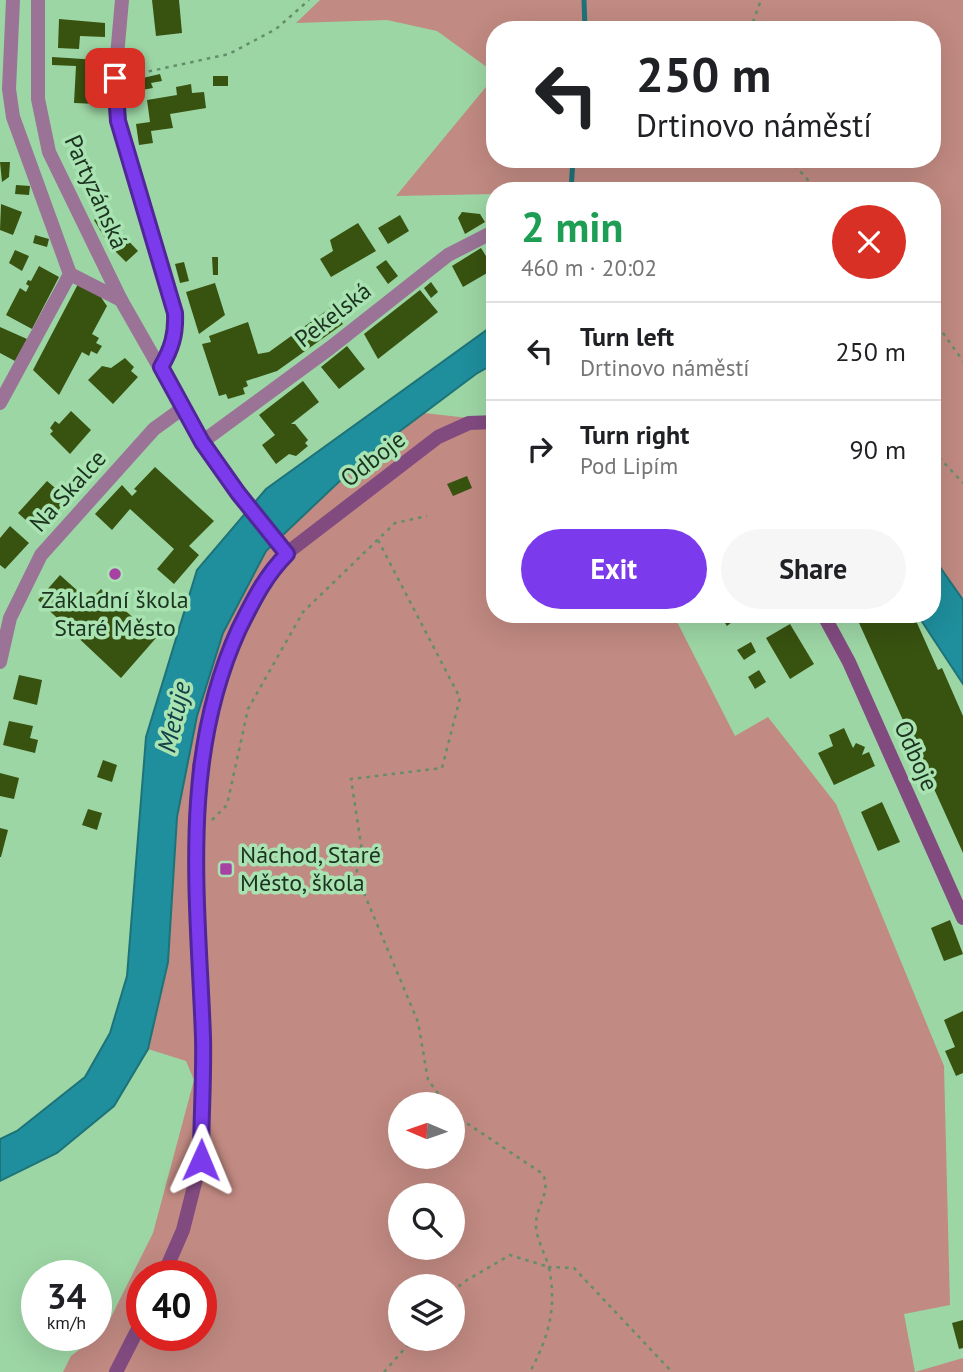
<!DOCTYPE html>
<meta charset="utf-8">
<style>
:root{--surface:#fff;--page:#f6f6f6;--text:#202124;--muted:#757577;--line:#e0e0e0;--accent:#7c3aed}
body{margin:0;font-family:"PT Sans",sans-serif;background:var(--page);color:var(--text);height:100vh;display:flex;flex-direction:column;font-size:26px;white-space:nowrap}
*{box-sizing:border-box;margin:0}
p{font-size:23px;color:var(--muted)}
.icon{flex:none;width:38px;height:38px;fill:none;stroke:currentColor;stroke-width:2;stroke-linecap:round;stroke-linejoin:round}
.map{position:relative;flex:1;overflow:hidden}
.drawer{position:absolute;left:486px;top:182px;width:455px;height:441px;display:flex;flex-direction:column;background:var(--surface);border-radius:28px;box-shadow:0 7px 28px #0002}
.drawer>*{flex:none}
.guide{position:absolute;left:486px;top:21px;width:455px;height:147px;border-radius:28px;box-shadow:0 7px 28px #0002;background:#fff;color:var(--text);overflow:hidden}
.needle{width:46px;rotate:272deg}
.controls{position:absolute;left:388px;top:1092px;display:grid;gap:14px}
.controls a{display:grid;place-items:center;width:77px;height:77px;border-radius:50%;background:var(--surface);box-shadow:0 7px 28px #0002;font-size:35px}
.speed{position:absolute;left:21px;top:1260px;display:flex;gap:14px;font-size:35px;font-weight:700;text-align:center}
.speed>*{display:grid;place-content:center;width:91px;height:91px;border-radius:50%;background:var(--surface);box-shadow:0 7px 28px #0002;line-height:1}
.speed small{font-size:18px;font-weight:400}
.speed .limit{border:10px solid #d22;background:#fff;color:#111}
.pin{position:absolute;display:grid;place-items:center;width:60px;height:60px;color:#fff;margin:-30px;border-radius:14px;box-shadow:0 4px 10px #0006}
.me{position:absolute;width:77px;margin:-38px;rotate:1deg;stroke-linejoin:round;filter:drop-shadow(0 0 5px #0008)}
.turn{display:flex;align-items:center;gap:24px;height:147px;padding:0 35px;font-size:32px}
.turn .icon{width:91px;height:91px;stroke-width:2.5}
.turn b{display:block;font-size:49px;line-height:60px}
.round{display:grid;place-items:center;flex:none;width:74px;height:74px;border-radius:37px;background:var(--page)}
.overview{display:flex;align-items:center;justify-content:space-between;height:119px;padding:0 35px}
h1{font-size:42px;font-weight:700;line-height:52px;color:#1e9e55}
.primary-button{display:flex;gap:14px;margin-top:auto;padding:14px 35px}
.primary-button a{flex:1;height:80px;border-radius:42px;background:var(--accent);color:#fff;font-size:28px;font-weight:700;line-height:80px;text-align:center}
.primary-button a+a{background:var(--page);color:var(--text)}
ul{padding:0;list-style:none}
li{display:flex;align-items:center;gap:21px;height:98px;padding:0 35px;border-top:2px solid var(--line)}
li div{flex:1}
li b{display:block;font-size:26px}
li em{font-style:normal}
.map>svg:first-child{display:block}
.green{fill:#c18a82;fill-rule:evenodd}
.water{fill:#1f8e9d;stroke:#1e7378;stroke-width:2}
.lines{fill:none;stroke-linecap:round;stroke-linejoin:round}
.stream{stroke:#1e7378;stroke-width:5}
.building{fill:#385210}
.path{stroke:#648e6b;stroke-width:2.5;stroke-dasharray:3.5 5;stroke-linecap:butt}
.street{stroke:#9a7397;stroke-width:14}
.secondary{stroke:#824b80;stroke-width:14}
.route-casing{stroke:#51269a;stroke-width:18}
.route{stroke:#7c3aed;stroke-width:12}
.poi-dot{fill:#a741a4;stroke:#a9e3b2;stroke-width:2.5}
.labels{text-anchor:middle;stroke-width:7;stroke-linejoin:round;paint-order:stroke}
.street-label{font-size:24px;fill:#1c3320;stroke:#a9e3b2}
.poi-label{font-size:24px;fill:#1c3320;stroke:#a9e3b2}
.water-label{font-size:26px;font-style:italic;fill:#114047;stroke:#a9e3b2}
</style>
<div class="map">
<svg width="963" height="1372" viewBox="0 0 963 1372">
<rect width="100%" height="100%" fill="#9dd6a5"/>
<g class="green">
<polygon points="320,0 963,0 963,600 933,557 933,191 495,191 495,194 396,196 495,76 495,159 933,159 933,30 495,30 495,73 437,31 387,20 296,23"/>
<path d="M424 413 495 421V614H673L735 736 768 717 836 804 944 1066 950 1305 904 1314 915 1372 963 1358V1372H63L71 1356 104 1331 153 1233 194 1080 186 1061 148 1049 168 962 177 817 197 716 223 633 266 551 364 458ZM401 1104H453V1157H401ZM401 1195H453V1248H401ZM142 1276H201V1335H142ZM401 1286H453V1339H401Z"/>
</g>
<g class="water">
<polygon points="495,324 495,363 476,374 364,458 266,551 223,633 197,716 177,817 168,962 148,1049 114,1106 57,1153 0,1181 0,1139 17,1131 85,1077 110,1033 127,976 146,737 197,570 266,489"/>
<polygon points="933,557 963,600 963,684 917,614 933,614"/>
</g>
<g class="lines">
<g class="stream">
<polyline points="584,0 585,30"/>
<polyline points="571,191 573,159"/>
</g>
</g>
<g class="building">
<polygon points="152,0 179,0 182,33 156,36"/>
<polygon points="59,19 105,23 105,37 80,36 79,49 58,48"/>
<polygon points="52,57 99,60 97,104 74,103 76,66 52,65"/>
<polygon points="160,74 162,81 151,83 153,88 136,91 134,80"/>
<rect x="213" y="76" width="15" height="10"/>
<polygon points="191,84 192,93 204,92 206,108 170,114 173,128 151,131 153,143 139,145 136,124 150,122 147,100 177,95 176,87"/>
<polygon points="0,162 10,162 9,177 2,182"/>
<polygon points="16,185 30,186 29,195 15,194"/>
<polygon points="1,204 22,212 13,235 0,230"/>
<polygon points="107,211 121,233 138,251 126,262 109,245 94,220"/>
<polygon points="462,212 480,214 485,222 465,234 458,218"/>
<polygon points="400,215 409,231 388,244 378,228"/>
<polygon points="358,223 376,251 331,277 320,259 333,251 330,240"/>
<polygon points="35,235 49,239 47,247 33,243"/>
<polygon points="481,248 494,269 463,287 452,266"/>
<polygon points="15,250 29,256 22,271 9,263"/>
<polygon points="212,257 218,257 218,275 213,275"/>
<polygon points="386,260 398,276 388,284 376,267"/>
<polygon points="184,262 189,281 180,283 175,264"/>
<polygon points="39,266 59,277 32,329 6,315 20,288 26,292 29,286 26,284 28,280 31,281"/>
<polygon points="431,282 438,292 431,298 424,288"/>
<polygon points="215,283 225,315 199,334 186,292"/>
<polygon points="78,284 98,293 107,306 92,334 99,338 96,343 102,346 97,354 91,351 89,356 82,352 59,395 33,370"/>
<polygon points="420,290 438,312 378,359 364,334"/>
<polygon points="330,308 343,324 277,371 246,381 248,386 243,388 245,394 228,399 226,394 219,396 202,344 211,342 209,336 248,322 258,354 269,352"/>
<polygon points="0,327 27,339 15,361 0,353"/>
<polygon points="347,346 365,369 339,389 321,367"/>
<polygon points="125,358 134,367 131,371 138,377 113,404 88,380 102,366 111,368"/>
<polygon points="303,381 319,402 291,424 295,424 308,440 305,443 308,446 296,456 289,454 276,464 262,445 275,435 259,415"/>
<polygon points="71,411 91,430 70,454 50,434 53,431 50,428 55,421 59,424"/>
<polygon points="155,467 214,521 189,546 199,555 174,584 157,569 174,549 130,509 112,530 95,514 122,485 132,496 137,491 134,489"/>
<polygon points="467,476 472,488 453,496 447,484"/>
<polygon points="47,481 68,499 39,532 18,513"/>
<polygon points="10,526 29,543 5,569 0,565 0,538"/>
<polygon points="60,575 89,601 101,589 156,638 121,678 38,600"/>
<polygon points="719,614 727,614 732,622 727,626"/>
<polygon points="855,614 913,614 938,670 942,668 963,716 963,853"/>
<polygon points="790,624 814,664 790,679 766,638"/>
<polygon points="751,642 756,652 744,660 737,650"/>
<polygon points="759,670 766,682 755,689 748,677"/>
<polygon points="19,675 42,680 37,705 13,699"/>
<polygon points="9,721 33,726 30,738 38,740 35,753 3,745"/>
<polygon points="844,728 853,748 856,743 865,747 862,755 869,752 875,766 834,785 818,753 833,746 829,735"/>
<polygon points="103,760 117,765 112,782 97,777"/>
<polygon points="0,773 19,778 14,799 0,796"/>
<polygon points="882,802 900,842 878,851 861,812"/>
<polygon points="88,809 102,813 97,830 82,825"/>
<polygon points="0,828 8,830 1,857 0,857"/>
<polygon points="950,920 963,954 944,961 931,928"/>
<polygon points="963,1011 963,1073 956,1076 945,1051 955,1047 944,1020"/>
<polygon points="963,1320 963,1348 959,1349 952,1323"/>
</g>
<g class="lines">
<g class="path">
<polyline points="750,30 761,0"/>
<polyline points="132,75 229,54 276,29 309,0"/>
<polyline points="789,159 818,191"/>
<polyline points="933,319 963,361"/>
<polyline points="933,451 963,483"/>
<polyline points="378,540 460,698 442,768 351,779 362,851 356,874 418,1022 428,1080 446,1104"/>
<polyline points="212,820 227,805 248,709 303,612 395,523 427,516"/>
<path d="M453 1114 543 1174C551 1193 537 1204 536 1223 535 1236 545 1254 549 1267L574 1268 672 1372"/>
<path d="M453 1293 462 1283 510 1255 549 1267C557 1308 549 1336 530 1372"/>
<polyline points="384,1372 413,1339"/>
</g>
<g class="street">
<polyline points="13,0 9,89 13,117 70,274"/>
<polyline points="38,0 38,99 49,152 121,300 202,442 238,493 287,553"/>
<path d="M122 0 115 78 118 121 175 313C176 334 172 348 161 367"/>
<polyline points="0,403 70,274 121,300"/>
<polyline points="202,442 330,348 448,255 495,231"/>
<polyline points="0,662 10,618 41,555 154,429 183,408"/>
</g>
<g class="secondary">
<polyline points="823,614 849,662 963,918"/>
<polyline points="163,1276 183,1230 201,1159 203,1041 196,838 199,766 215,692 233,643 257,593 287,553 438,437 469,423 495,422"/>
<polyline points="116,1372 142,1321"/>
</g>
</g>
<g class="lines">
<defs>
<path id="route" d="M115 78 118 121 175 313C176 334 172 348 161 367L202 442 238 493 287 554C265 576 253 601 239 629 179 760 198 899 203 1037 204 1078 201 1119 201 1160"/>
</defs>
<use href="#route" class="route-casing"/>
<use href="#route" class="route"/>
</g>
<g class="poi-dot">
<circle cx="115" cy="574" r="7"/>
<rect x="219" y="862" width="14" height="14" rx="3.5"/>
</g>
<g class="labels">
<g class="street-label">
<text transform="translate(96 192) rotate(66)" y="8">Partyzánská</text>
<text transform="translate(333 315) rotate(-38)" y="8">Pekelská</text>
<text transform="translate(373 459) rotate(-38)" y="8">Odboje</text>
<text transform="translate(68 491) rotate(-48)" y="8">Na Skalce</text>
<text transform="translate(916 756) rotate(66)" y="8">Odboje</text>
</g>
<g class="poi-label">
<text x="115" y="608">Základní škola<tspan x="115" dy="28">Staré Město</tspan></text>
<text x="240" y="863" text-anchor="start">Náchod, Staré<tspan x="240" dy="28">Město, škola</tspan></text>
</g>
<g class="water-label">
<text transform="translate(174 717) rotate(-77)" y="9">Metuje</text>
</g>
</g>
</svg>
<div class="controls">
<a><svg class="needle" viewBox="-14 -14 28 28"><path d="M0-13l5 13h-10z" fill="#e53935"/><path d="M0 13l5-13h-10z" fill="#757577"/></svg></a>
<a><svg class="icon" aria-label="search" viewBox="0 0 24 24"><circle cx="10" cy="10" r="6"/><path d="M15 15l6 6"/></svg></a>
<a><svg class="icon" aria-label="layers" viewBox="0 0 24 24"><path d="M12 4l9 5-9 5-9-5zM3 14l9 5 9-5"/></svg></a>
</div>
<div class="speed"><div>34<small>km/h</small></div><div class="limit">40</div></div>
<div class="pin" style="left:115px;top:78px;background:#d93025"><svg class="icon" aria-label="arrive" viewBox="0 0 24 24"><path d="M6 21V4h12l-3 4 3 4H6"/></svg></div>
<svg class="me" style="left:201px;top:1160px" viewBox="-20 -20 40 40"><path d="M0-17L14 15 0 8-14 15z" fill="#7c3aed" stroke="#fff" stroke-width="4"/></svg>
<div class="guide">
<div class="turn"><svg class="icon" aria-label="left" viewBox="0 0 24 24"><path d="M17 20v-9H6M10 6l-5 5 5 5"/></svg><div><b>250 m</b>Drtinovo náměstí</div></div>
</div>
<section class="drawer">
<div class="overview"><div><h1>2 min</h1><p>460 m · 20:02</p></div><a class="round" style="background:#d93025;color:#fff"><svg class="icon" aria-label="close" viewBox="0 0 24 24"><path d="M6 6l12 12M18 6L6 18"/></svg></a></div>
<ul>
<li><svg class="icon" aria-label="left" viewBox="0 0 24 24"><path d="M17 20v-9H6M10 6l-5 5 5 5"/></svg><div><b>Turn left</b><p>Drtinovo náměstí</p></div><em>250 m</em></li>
<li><svg class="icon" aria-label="right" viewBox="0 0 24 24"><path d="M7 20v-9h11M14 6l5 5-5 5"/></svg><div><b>Turn right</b><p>Pod Lipím</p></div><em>90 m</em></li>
</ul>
<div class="primary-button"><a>Exit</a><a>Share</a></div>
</section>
</div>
